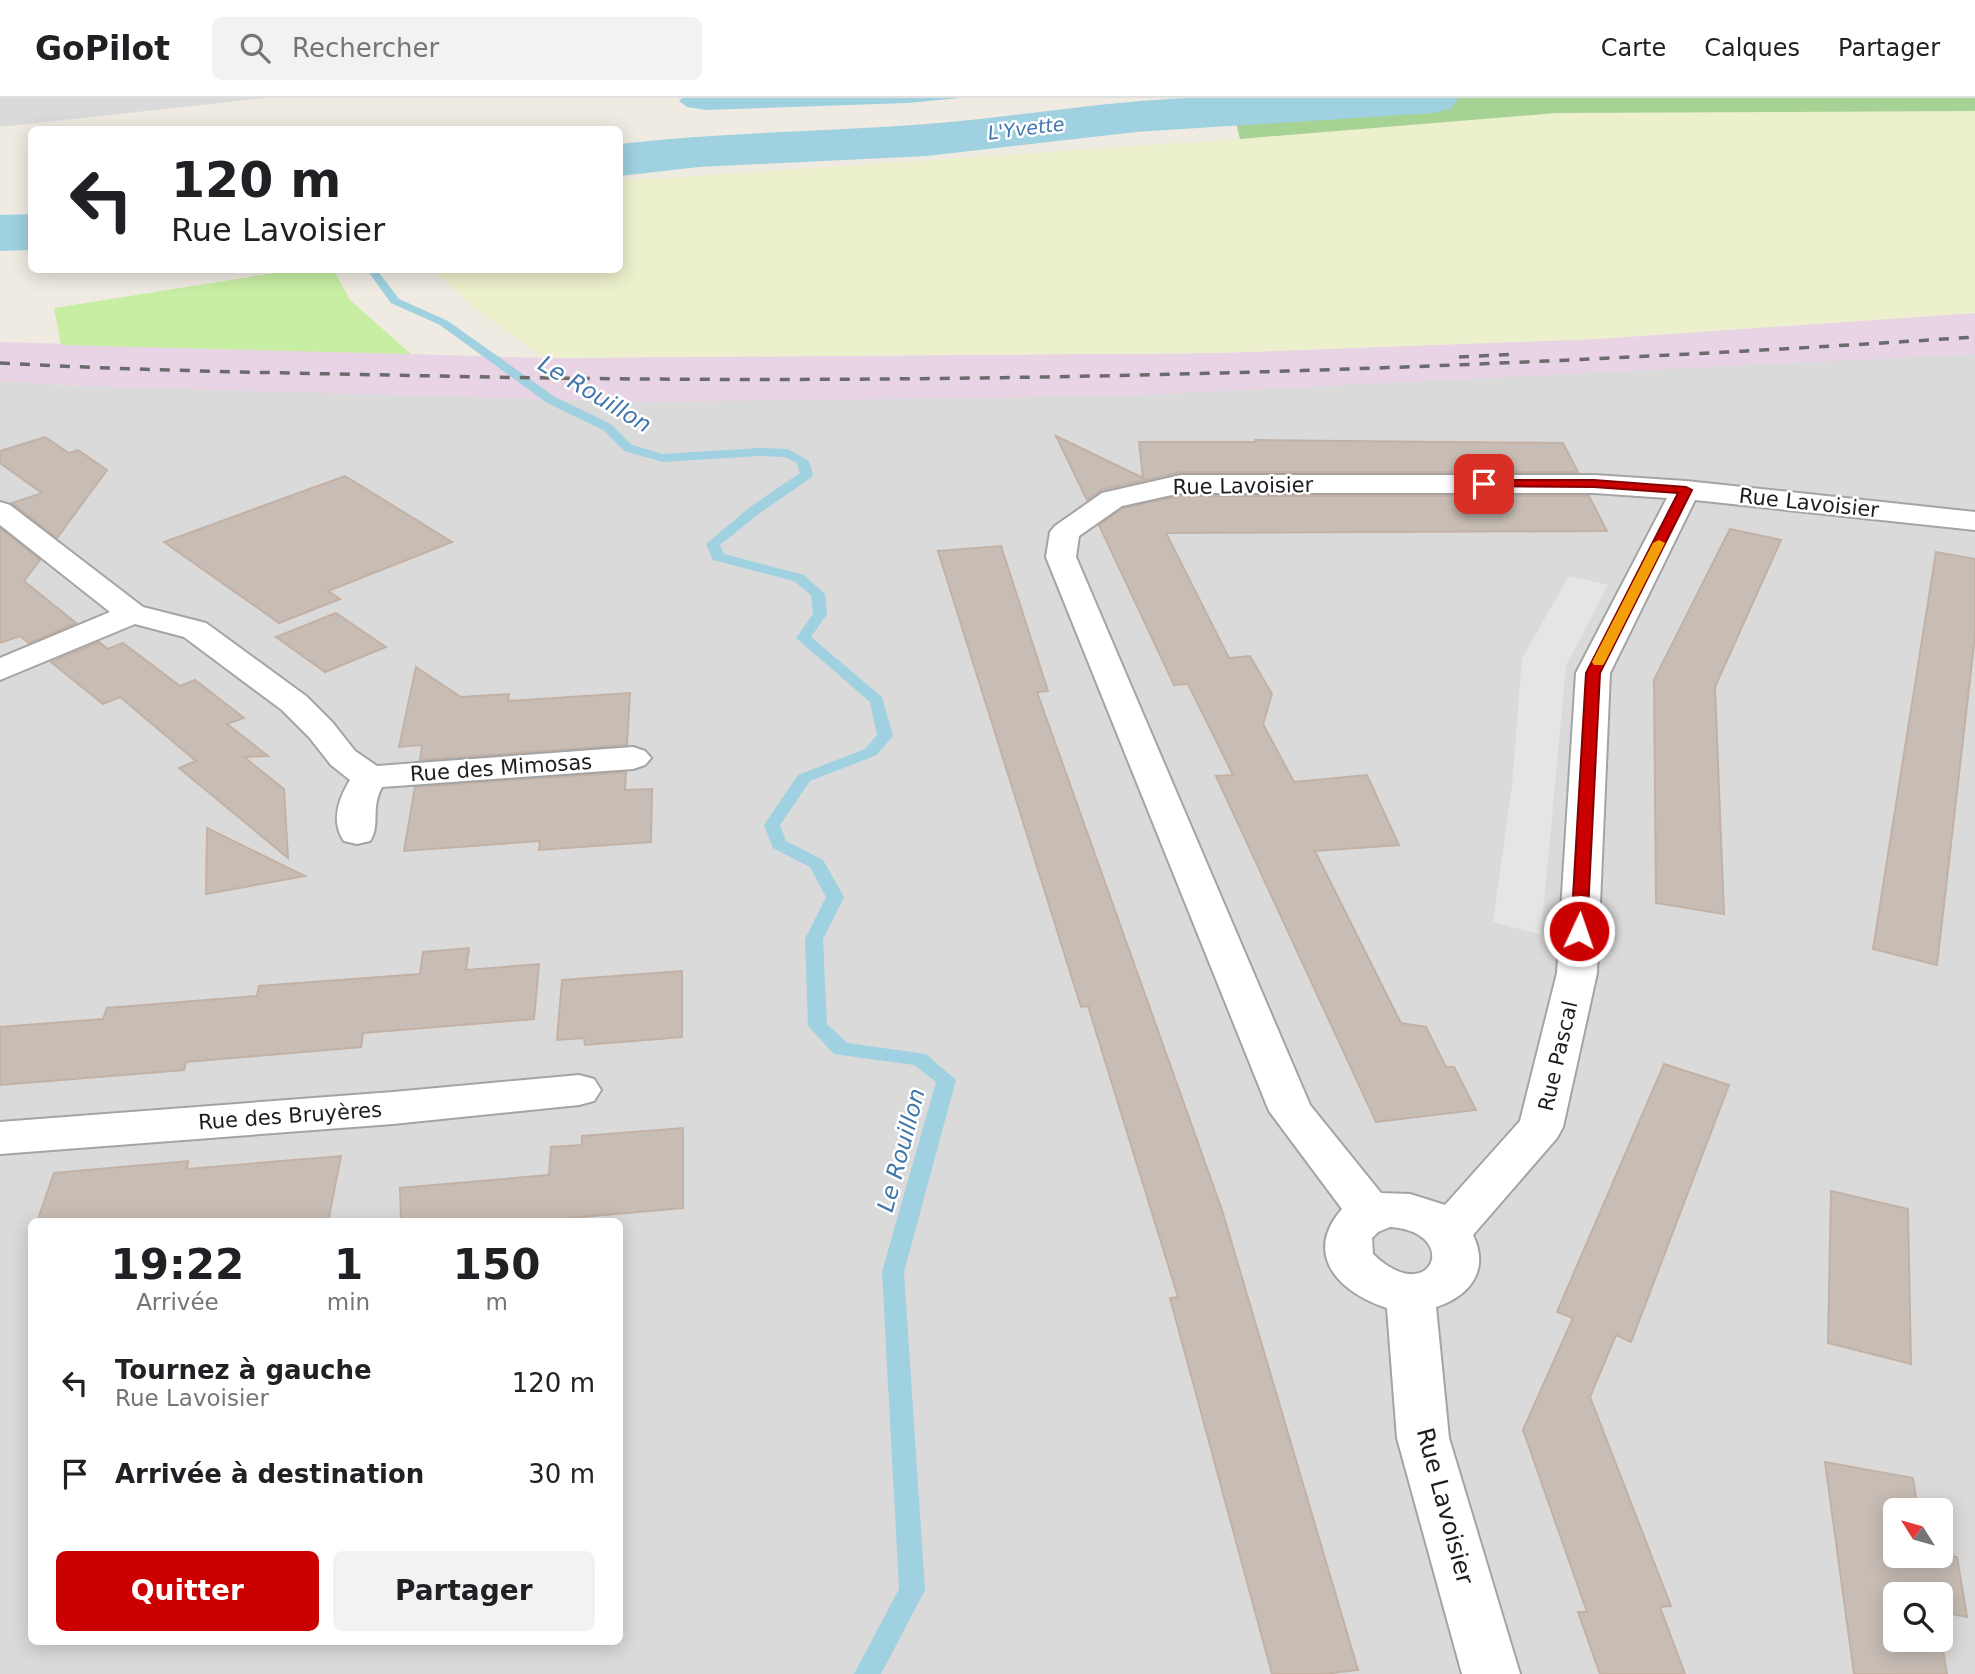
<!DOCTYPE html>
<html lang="fr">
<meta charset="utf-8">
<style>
:root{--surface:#fff;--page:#f2f2f2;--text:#202124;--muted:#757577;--line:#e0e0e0;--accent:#ca0100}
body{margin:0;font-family:"DejaVu Sans",sans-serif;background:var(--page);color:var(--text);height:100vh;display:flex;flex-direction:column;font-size:26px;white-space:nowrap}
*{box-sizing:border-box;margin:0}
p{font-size:23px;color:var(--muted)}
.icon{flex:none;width:38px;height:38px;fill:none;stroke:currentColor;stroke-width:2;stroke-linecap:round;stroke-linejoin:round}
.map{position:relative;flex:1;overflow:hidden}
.panel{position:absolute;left:28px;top:1120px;width:595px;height:427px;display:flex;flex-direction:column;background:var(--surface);border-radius:10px;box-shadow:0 4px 18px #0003}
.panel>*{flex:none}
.top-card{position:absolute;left:28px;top:28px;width:595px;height:147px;border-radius:10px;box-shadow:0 4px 18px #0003;background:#fff;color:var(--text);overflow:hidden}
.needle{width:46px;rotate:307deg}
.controls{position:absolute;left:1883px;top:1400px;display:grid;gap:14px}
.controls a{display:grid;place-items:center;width:70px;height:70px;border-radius:10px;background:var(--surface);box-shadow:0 4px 18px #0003;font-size:35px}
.pin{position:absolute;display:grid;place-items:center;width:60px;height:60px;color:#fff;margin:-30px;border-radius:14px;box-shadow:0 4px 10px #0006}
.me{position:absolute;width:77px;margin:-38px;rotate:3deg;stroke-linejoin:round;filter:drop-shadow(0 0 5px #0008)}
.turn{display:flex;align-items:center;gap:24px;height:147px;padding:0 28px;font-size:32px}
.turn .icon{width:91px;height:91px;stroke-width:2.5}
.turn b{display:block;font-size:49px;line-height:60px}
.eta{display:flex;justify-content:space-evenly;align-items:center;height:119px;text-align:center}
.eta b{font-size:42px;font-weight:700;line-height:49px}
.primary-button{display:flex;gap:14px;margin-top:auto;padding:14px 28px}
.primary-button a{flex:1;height:80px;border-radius:10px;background:var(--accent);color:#fff;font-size:28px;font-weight:700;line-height:80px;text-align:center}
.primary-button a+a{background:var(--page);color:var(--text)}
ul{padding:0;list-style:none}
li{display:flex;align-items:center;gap:21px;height:91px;padding:0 28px}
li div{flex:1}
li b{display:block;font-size:26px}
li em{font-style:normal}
header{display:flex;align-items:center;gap:42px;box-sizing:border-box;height:98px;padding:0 35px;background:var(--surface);border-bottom:2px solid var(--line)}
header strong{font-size:33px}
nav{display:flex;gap:38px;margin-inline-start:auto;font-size:24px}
.search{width:490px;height:63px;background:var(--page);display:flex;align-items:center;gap:18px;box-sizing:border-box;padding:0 24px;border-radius:10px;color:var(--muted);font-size:26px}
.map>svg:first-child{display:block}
.residential{fill:#dbdada;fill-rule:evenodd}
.industrial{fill:#e9d4e5}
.farmland{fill:#edf0cc}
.grass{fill:#c8eea4}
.forest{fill:#a6d294}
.parking{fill:#e5e5e5}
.water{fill:#9fd1e0}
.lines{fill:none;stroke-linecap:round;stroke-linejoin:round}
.stream{fill:#9fd1e0;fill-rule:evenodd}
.river{fill:#9fd1e0;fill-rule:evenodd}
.building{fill:#c7bdb5;stroke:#c2b1a4;stroke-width:2}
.street-casing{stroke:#a4a4a4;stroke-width:4}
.street{fill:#fff;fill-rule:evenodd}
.rail{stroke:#6b6b6b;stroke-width:3.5;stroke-dasharray:10 10;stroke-linecap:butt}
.route{fill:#ca0100;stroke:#830100;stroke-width:2}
.slow{fill:#f59e0b}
.labels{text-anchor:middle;stroke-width:5;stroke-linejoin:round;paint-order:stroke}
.far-water-label{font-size:19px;font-style:italic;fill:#4076ac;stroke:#fff}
.street-label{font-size:21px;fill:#1d1d1d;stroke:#fff}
.water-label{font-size:23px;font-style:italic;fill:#4076ac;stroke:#fff}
.near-street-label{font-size:24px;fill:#1d1d1d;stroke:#fff}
</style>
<header>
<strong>GoPilot</strong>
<div class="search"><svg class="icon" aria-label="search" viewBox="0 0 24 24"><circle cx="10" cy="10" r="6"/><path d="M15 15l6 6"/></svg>Rechercher</div>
<nav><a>Carte</a><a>Calques</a><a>Partager</a></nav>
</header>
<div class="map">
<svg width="1975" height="1576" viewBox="0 0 1975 1576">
<rect width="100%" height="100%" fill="#efebe2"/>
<g class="residential">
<polygon points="0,0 266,0 0,29"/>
<path d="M1975 256V1576H0V283L81 288ZM32 1124H620V1544H32ZM1895 1412H1941V1458H1895ZM1895 1496H1941V1542H1895Z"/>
</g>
<polygon class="industrial" points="1975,215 1975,256 1122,298 638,304 81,288 0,283 0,244 543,260 1219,255 1595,241"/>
<polygon class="farmland" points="1975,13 1975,215 1595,241 1219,255 543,260 474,210 434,172 620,172 620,83 1240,41 1556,15"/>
<polygon class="grass" points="294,172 334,172 350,202 411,256 61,247 54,210"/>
<polygon class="forest" points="1230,0 1975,0 1975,13 1556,15 1240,41"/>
<polygon class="parking" points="1569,478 1608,487 1566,568 1541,837 1493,824 1512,688 1522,560"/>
<polygon class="water" points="682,0 960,0 908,5 705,12 687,9 679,3"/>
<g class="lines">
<polygon class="stream" points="367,172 377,172 399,201 448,223 555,299 611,326 632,347 663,356 759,350 788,351 809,363 813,376 812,379 760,415 720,447 724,456 804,477 825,496 827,516 811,539 882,599 893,638 877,657 810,683 780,727 786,743 823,762 844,799 823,841 827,926 847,945 926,956 956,982 904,1174 925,1492 881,1576 854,1576 899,1491 882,1174 936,984 914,967 834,956 808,928 805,841 826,799 810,769 773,750 764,727 798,677 865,651 877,637 870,604 796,540 813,516 811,497 794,483 713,462 706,446 750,409 800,375 797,365 785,359 759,358 663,364 624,353 603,332 547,305 440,227 391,205"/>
<g class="river">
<path d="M1186 0H1458L1451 11 1433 15 1136 34 927 58 699 69 620 78V46C722 34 825 34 927 26 1014 19 1099 4 1186 0Z"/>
<polygon points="32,116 32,152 0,153 0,117"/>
</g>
</g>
<g class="building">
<polygon points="1056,338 1143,380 1139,344 1255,344 1255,342 1563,345 1578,374 1181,374 1101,392 1087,402"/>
<polygon points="45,339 69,355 78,352 107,372 57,440 12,405 42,395 0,365 0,353"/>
<polygon points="345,378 452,444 328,493 340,501 279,525 164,444"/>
<polygon points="1181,398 1589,398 1607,433 1166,435 1229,560 1250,558 1272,596 1263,626 1294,684 1367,677 1399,747 1315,753 1401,925 1426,929 1446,969 1454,969 1476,1012 1376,1024 1216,678 1233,677 1188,586 1174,587 1099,427 1123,410"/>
<polygon points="0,430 40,462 24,483 76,525 29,545 20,538 0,545"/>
<polygon points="1730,431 1781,442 1715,589 1724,816 1656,805 1654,582"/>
<polygon points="1001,448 1048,593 1037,594 1222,1112 1358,1572 1324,1576 1272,1576 1170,1200 1178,1199 1088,908 1081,909 938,453"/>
<polygon points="1936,454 1975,461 1975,538 1937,867 1873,851"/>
<polygon points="336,515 386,549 325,574 276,539"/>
<polygon points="99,544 108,551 123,545 180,588 195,582 244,620 227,626 268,658 244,659 284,691 288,760 179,670 196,663 120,599 103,606 51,564"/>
<polygon points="416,569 461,599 509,596 508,603 630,595 627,647 420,662 422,647 399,649"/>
<polygon points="626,674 625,692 652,691 651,744 539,752 540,743 404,753 415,689"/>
<polygon points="207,730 305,778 206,796"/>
<polygon points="469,850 466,872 539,866 534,921 363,935 361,949 186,964 184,972 0,987 0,929 103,921 107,910 257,898 259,888 420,876 423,854"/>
<polygon points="682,873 682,939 585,947 584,940 557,942 562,882"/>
<polygon points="1664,966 1729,987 1631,1244 1616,1237 1590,1299 1671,1508 1660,1509 1685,1576 1600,1576 1578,1514 1587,1514 1523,1332 1573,1220 1557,1214"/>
<polygon points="683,1030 683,1110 524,1124 401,1124 400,1090 549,1077 551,1049 582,1047 582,1038"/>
<polygon points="341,1058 328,1124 37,1124 54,1075 188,1063 187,1071"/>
<polygon points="1831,1093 1908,1111 1911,1266 1828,1245"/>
<polygon points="1825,1364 1913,1380 1918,1412 1895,1412 1895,1458 1941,1456 1957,1459 1967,1519 1941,1514 1941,1496 1895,1496 1895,1542 1941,1542 1941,1540 1947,1576 1854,1576"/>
</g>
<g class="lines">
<defs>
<g id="street">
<path d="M1181 377H1594L1686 383 1975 414V432L1695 402 1610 575 1597 875 1563 1029 1557 1040 1473 1137C1490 1172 1470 1198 1436 1209L1449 1340 1520 1576H1462L1397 1340 1387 1210C1340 1195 1302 1157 1342 1111L1269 1013 1046 459 1050 434 1055 428 1102 395ZM1181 395H1594L1667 400 1576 575 1557 875 1520 1023 1445 1107 1410 1096 1381 1095 1310 1007 1076 459 1079 438 1122 408ZM1390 1129C1463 1134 1431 1212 1373 1156L1372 1140 1378 1134Z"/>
<path d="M0 404 10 407 143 509 206 525 306 598 333 625 355 653 377 668 633 649 645 653 651 660 645 667 633 671 382 689C370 711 381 727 370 743L357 746 344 743C330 723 339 700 350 682L331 667 309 639 282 612 184 539 135 526 0 582V560L110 514 0 427Z"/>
<polygon points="579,977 594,981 601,992 594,1003 579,1007 393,1026 0,1056 0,1024 393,994"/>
</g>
</defs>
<use href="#street" class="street-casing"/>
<use href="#street" class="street"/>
<g class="rail">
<polyline points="1459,259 1518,256"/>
<path d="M0 265C145 273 291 275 437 278 950 289 1463 273 1975 239"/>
</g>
</g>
<polygon class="route" points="1484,382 1594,382 1686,389 1692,392 1600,575 1587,833 1579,838 1571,833 1586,575 1678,395 1594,389 1480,388 1478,386"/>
<polygon class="slow" points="1659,442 1665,445 1605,564 1603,567 1594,567 1592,564 1653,445"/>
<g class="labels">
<g class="far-water-label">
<text transform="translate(1026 30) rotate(-7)" y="7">L'Yvette</text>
</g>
<g class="street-label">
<text transform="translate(1243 388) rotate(-1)" y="7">Rue Lavoisier</text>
<text transform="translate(1809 405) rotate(6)" y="7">Rue Lavoisier</text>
<text transform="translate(501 670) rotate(-4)" y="7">Rue des Mimosas</text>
<text transform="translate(1558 958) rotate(-77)" y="7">Rue Pascal</text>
<text transform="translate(290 1018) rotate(-4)" y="7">Rue des Bruyères</text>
</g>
<g class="water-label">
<text transform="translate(595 296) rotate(31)" y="8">Le Rouillon</text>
<text transform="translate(901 1052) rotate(-75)" y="8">Le Rouillon</text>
</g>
<g class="near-street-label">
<text transform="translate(1445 1408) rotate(75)" y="8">Rue Lavoisier</text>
</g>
</g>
</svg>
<div class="controls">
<a><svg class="needle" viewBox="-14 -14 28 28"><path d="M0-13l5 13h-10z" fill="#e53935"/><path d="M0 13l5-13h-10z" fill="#757577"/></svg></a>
<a><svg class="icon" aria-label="search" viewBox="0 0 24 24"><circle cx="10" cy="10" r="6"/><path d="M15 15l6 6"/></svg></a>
</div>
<div class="pin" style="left:1484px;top:386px;background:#d93025"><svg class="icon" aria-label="arrive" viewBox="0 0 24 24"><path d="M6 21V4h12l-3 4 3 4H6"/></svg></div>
<svg class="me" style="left:1579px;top:833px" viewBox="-20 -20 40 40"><circle r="17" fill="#ca0100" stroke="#fff" stroke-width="3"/><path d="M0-11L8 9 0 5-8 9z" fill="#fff"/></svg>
<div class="top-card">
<div class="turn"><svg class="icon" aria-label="left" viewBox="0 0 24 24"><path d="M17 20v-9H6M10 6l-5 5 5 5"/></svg><div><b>120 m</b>Rue Lavoisier</div></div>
</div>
<section class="panel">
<div class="eta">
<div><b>19:22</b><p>Arrivée</p></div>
<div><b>1</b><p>min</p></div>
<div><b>150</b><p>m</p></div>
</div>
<ul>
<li><svg class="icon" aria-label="left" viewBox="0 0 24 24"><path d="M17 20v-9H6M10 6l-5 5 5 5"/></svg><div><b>Tournez à gauche</b><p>Rue Lavoisier</p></div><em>120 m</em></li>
<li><svg class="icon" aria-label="arrive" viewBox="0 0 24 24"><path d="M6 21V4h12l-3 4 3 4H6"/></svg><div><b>Arrivée à destination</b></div><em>30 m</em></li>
</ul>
<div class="primary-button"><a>Quitter</a><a>Partager</a></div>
</section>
</div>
